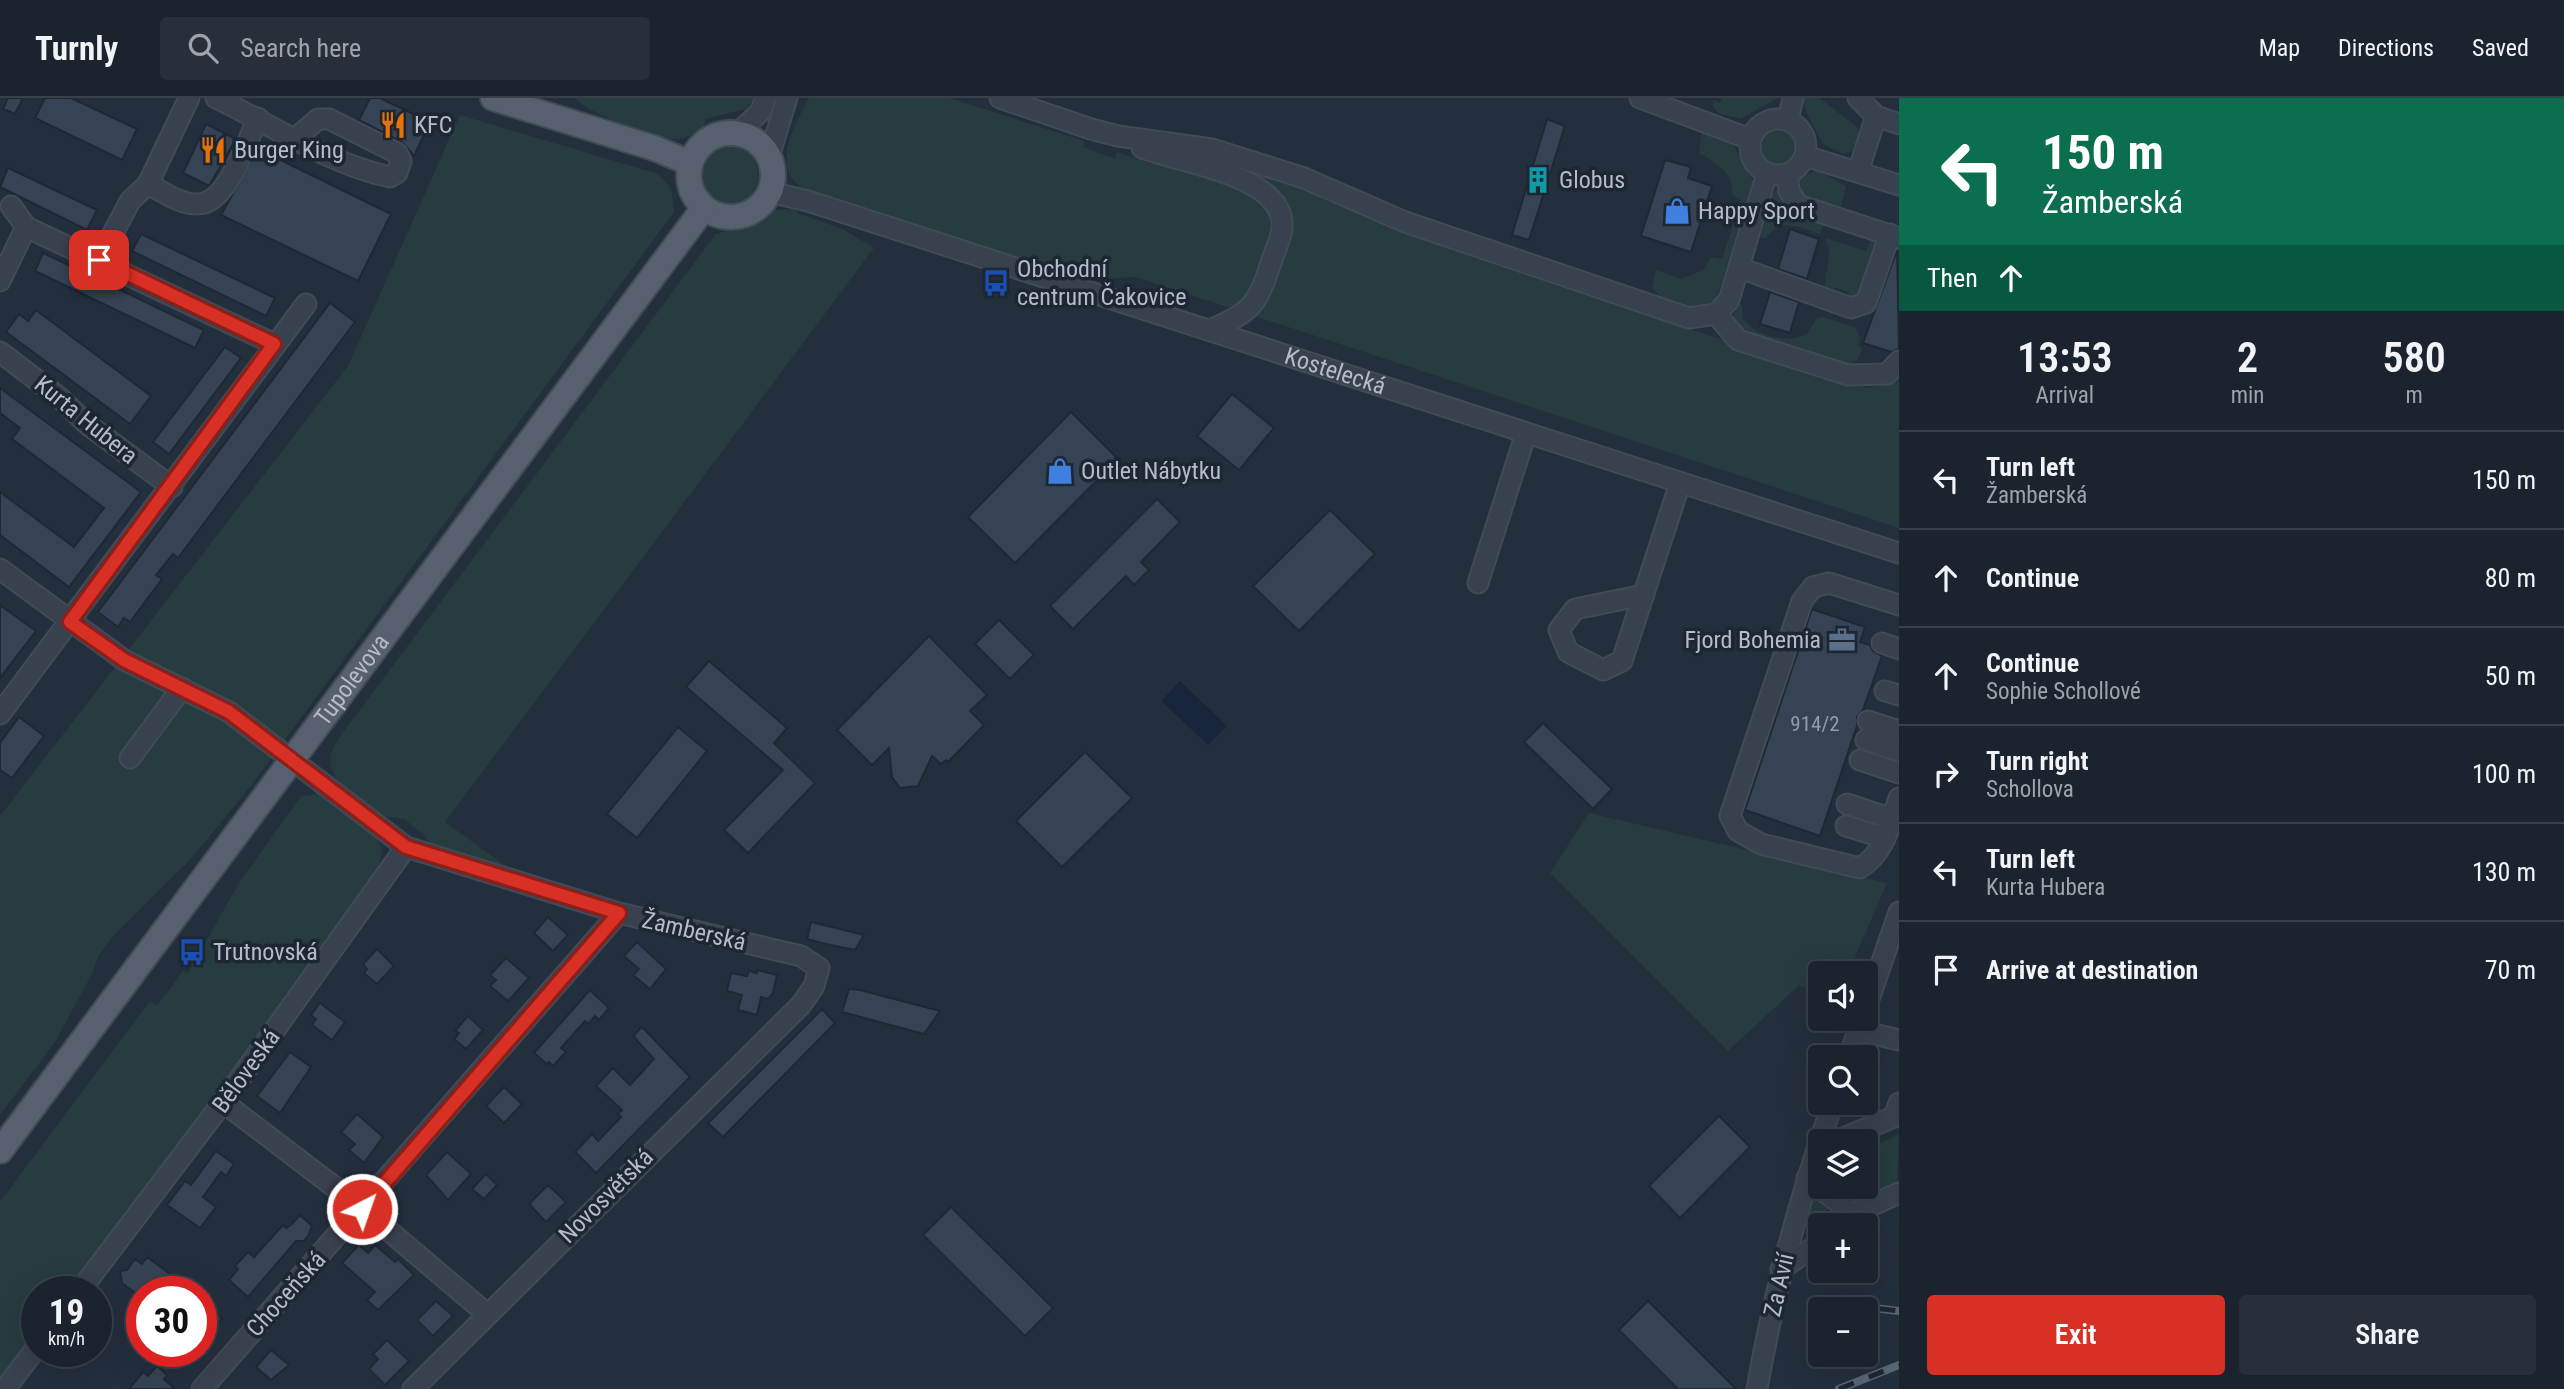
<!DOCTYPE html>
<meta charset="utf-8">
<style>
:root{--surface:#1b232e;--page:#282f3a;--text:#f1f3f6;--muted:#a0a4aa;--line:#39404a;--accent:#d93025}
body{margin:0;font-family:"Roboto Condensed",sans-serif;background:var(--page);color:var(--text);height:100vh;display:flex;flex-direction:column;font-size:26px;white-space:nowrap}
*{box-sizing:border-box;margin:0}
p{font-size:23px;color:var(--muted)}
.icon{flex:none;width:38px;height:38px;fill:none;stroke:currentColor;stroke-width:2;stroke-linecap:round;stroke-linejoin:round}
.map{position:relative;flex:1;overflow:hidden}
.panel{display:flex;flex-direction:column;background:var(--surface);width:665px}
.panel>*{flex:none}
.top-card{background:#0b6e4f;color:#fff;overflow:hidden}
.fabs{position:absolute;left:1808px;top:863px;display:grid;gap:14px}
.fabs a{display:grid;place-items:center;width:70px;height:70px;border-radius:7px;background:var(--surface);box-shadow:0 7px 28px #0002,0 0 0 2px var(--line);font-size:35px}
.speed{position:absolute;left:21px;top:1178px;display:flex;gap:14px;font-size:35px;font-weight:700;text-align:center}
.speed>*{display:grid;place-content:center;width:91px;height:91px;border-radius:50%;background:var(--surface);box-shadow:0 7px 28px #0002,0 0 0 2px var(--line);line-height:1}
.speed small{font-size:18px;font-weight:400}
.speed .limit{border:10px solid #d22;background:#fff;color:#111}
.pin{position:absolute;display:grid;place-items:center;width:60px;height:60px;color:#fff;margin:-30px;border-radius:14px;box-shadow:0 4px 10px #0006}
.me{position:absolute;width:77px;margin:-38px;rotate:41deg;stroke-linejoin:round;filter:drop-shadow(0 0 5px #0008)}
.turn{display:flex;align-items:center;gap:24px;height:147px;padding:0 28px;font-size:32px}
.turn .icon{width:91px;height:91px;stroke-width:2.5}
.turn b{display:block;font-size:49px;line-height:60px}
.then{display:flex;align-items:center;height:66px;padding:0 28px;background:#0003;gap:14px;font-size:26px}
.eta{display:flex;justify-content:space-evenly;align-items:center;height:119px;text-align:center}
.eta b{font-size:42px;font-weight:600;line-height:49px}
.action{display:flex;gap:14px;margin-top:auto;padding:14px 28px}
.action a{flex:1;height:80px;border-radius:7px;background:var(--accent);color:#fff;font-size:28px;font-weight:600;line-height:80px;text-align:center}
.action a+a{background:var(--page);color:var(--text)}
ul{padding:0;list-style:none}
li{display:flex;align-items:center;gap:21px;height:98px;padding:0 28px;border-top:2px solid var(--line)}
li div{flex:1}
li b{display:block;font-size:26px}
li em{font-style:normal}
header{display:flex;align-items:center;gap:42px;box-sizing:border-box;height:98px;padding:0 35px;background:var(--surface);border-bottom:2px solid var(--line)}
header strong{font-size:33px}
nav{display:flex;gap:38px;margin-inline-start:auto;font-size:24px}
.search{width:490px;height:63px;background:var(--page);display:flex;align-items:center;gap:18px;box-sizing:border-box;padding:0 24px;border-radius:7px;color:var(--muted);font-size:26px}
main{display:flex;flex:1;min-height:0}
.map>svg:first-child{display:block}
.green{fill:#263c3f}
.water{fill:#17263c}
.building{fill:#364354;stroke:#1f2835;stroke-width:2}
.lines{fill:none;stroke-linecap:round;stroke-linejoin:round}
.minor-casing{stroke:#414a57;stroke-width:23}
.major-casing{stroke:#414a57;stroke-width:28}
.minor{stroke:#38414e;stroke-width:19}
.major{stroke:#56606e;stroke-width:24}
.rail-casing{stroke:#5a6575;stroke-width:8}
.rail{stroke:#1d2633;stroke-width:5;stroke-dasharray:16;stroke-linecap:butt}
.route-casing{stroke:#8d1f18;stroke-width:18}
.route{stroke:#d93025;stroke-width:12}
.labels{text-anchor:middle;stroke-width:7;stroke-linejoin:round;paint-order:stroke}
.number-label{font-size:21px;fill:#929caa}
.poi-label{font-size:24px;fill:#b4bcc9;stroke:#1d2633;text-anchor:start}
.street-label{font-size:24px;fill:#b4bcc9;stroke:#1d2633}
</style>
<header>
<strong>Turnly</strong>
<div class="search"><svg class="icon" aria-label="search" viewBox="0 0 24 24"><circle cx="10" cy="10" r="6"/><path d="M15 15l6 6"/></svg>Search here</div>
<nav><a>Map</a><a>Directions</a><a>Saved</a></nav>
</header>
<main>
<div class="map">
<svg width="1899" height="1291" viewBox="0 0 1899 1291">
<rect width="100%" height="100%" fill="#242f3e"/>
<g class="green">
<path d="M574 0H756L745 11 705 21 704 30C697 34 691 38 683 40 657 46 594 17 574 0Z"/>
<path d="M809 0H950L1084 43 1083 49 1115 61 1117 54 1152 66 1160 47 1338 101 1411 138 1867 290 1899 280V430L1136 179 1110 180 1066 174 806 92C768 72 794 28 809 0Z"/>
<polygon points="1722,0 1778,0 1740,21 1718,15 1713,9 1713,2 1720,5"/>
<path d="M1803 0H1819L1856 28 1860 34 1853 53 1843 56 1823 46C1818 36 1802 10 1803 0Z"/>
<polygon points="460,17 658,76 671,90 674,114 250,689 190,762 114,837 98,858 92,876 55,944 0,1017 0,718 348,268"/>
<circle cx="1778" cy="49" r="21"/>
<path d="M1702 31 1729 39 1753 83 1717 199C1701 216 1663 209 1652 189L1656 172 1681 181 1704 172 1711 159 1722 161 1741 102 1732 96C1734 74 1716 65 1699 55Z"/>
<circle cx="729" cy="77" r="29"/>
<polygon points="1817,72 1846,88 1841,110 1799,97 1797,84 1803,78"/>
<path d="M1780 87 1825 122 1820 136C1798 129 1782 119 1766 140H1760L1772 97Z"/>
<polygon points="796,111 797,115 843,131 874,150 445,724 515,775 433,749 423,736 404,721 382,718 338,684 331,669 330,657 338,641 716,136 755,126 774,112"/>
<polygon points="1872,138 1878,143 1864,195 1846,206 1849,194 1834,189 1830,201 1824,191 1830,152 1825,140 1866,153"/>
<path d="M1736 206H1742L1743 221C1756 239 1788 246 1807 236L1817 220 1823 219 1855 229 1860 239 1858 248 1862 250C1860 260 1856 265 1846 266L1739 233 1733 220Z"/>
<polygon points="320,696 376,741 382,751 378,777 69,1193 37,1194 37,1237 0,1287 0,1104 150,903 157,908 183,873 188,875 239,785 301,698"/>
<polygon points="1589,715 1887,785 1848,875 1820,875 1820,896 1799,887 1728,953 1550,775"/>
<path d="M1899 1036 1897 1084C1871 1096 1855 1111 1831 1089L1866 1088V1053Z"/>
<polygon points="1814,1098 1827,1107 1827,1124 1820,1127 1817,1136 1809,1136 1803,1125"/>
</g>
<polygon class="water" points="1180,583 1227,628 1208,647 1161,603"/>
<g class="building">
<polygon points="8,0 23,0 15,16 3,11"/>
<polygon points="45,0 71,0 137,31 122,62 35,20"/>
<polygon points="370,0 380,0 430,24 414,58 402,44 359,22"/>
<polygon points="1547,21 1565,28 1529,142 1512,137"/>
<polygon points="206,26 236,41 209,88 183,75"/>
<polygon points="258,51 391,116 358,183 221,117"/>
<polygon points="1665,62 1691,69 1688,80 1712,88 1691,154 1641,138"/>
<polygon points="8,70 97,112 87,132 0,89"/>
<polygon points="1790,131 1819,141 1807,181 1778,171"/>
<polygon points="141,136 275,200 266,218 132,153"/>
<polygon points="1897,152 1899,251 1891,254 1863,245"/>
<polygon points="43,155 204,232 195,250 35,173"/>
<polygon points="1770,194 1799,204 1790,235 1760,226"/>
<polygon points="330,205 355,224 178,460 173,456 156,477 162,481 130,524 124,520 118,529 98,514"/>
<polygon points="36,212 151,298 130,326 6,234 19,216 28,223"/>
<polygon points="225,249 241,260 169,356 153,344"/>
<polygon points="0,290 141,394 69,489 0,437 0,394 74,449 104,410 12,341 20,330 0,315"/>
<polygon points="1232,296 1274,330 1239,372 1197,338"/>
<polygon points="1071,314 1118,361 1015,465 968,419"/>
<polygon points="1157,401 1180,424 1141,464 1149,472 1134,487 1126,478 1073,531 1050,508"/>
<polygon points="1330,412 1375,456 1299,533 1253,488"/>
<polygon points="0,507 36,533 0,580"/>
<polygon points="1812,511 1865,529 1860,544 1870,547 1873,553 1882,558 1863,612 1857,619 1857,628 1820,738 1745,712"/>
<polygon points="999,522 1034,557 1010,581 975,546"/>
<polygon points="929,538 987,597 970,613 984,627 948,664 946,662 941,666 932,658 918,688 900,690 892,679 889,650 872,667 837,632"/>
<polygon points="709,563 787,630 774,645 815,685 748,755 724,732 783,672 686,589"/>
<polygon points="19,619 44,638 12,680 0,672 0,645"/>
<polygon points="1543,625 1612,691 1593,711 1524,644"/>
<polygon points="678,629 707,653 637,740 607,716"/>
<polygon points="1085,654 1132,700 1062,769 1016,723"/>
<polygon points="548,819 568,837 553,853 534,835"/>
<polygon points="811,824 832,829 864,837 855,852 830,847 807,841"/>
<polygon points="637,844 666,871 650,891 633,877 639,871 624,858"/>
<polygon points="377,851 394,868 377,886 364,875 367,871 363,866"/>
<polygon points="506,860 529,880 508,903 490,888 496,882 490,877"/>
<polygon points="757,872 777,877 773,895 768,901 761,899 757,917 738,912 742,897 727,893 731,875 747,878 749,873 757,875"/>
<polygon points="849,891 860,892 940,913 924,936 842,914"/>
<polygon points="590,892 609,910 599,922 595,918 588,926 585,923 561,950 566,954 553,968 549,964 547,966 534,955"/>
<polygon points="320,905 345,924 332,942 312,927 316,921 311,917"/>
<polygon points="822,911 835,925 723,1039 708,1025"/>
<polygon points="468,918 483,932 466,951 454,941 459,935 455,933"/>
<polygon points="642,929 690,979 596,1075 575,1054 592,1036 598,1043 621,1019 618,1016 622,1012 596,988 613,970 630,987 654,961 633,938"/>
<polygon points="290,954 311,969 280,1015 257,998"/>
<polygon points="504,989 522,1006 504,1025 486,1008"/>
<polygon points="357,1016 383,1039 364,1065 349,1052 355,1046 341,1034"/>
<polygon points="1719,1018 1750,1049 1680,1120 1649,1088"/>
<polygon points="216,1053 234,1066 226,1078 221,1074 203,1099 216,1109 200,1130 167,1107 185,1083 191,1087"/>
<polygon points="447,1054 471,1076 448,1102 426,1077"/>
<polygon points="486,1076 497,1087 484,1101 472,1091"/>
<polygon points="548,1087 566,1104 546,1124 529,1106"/>
<polygon points="951,1109 1053,1210 1025,1238 923,1137"/>
<polygon points="300,1117 312,1128 308,1138 304,1143 296,1143 248,1199 229,1182 238,1171 235,1168 248,1154 254,1159 283,1127 286,1130 292,1126"/>
<polygon points="359,1147 368,1155 375,1147 395,1164 398,1161 414,1177 378,1212 367,1202 375,1194 342,1165"/>
<polygon points="147,1159 173,1178 162,1194 134,1194 122,1185 120,1173 127,1172 135,1161 142,1166"/>
<polygon points="201,1202 222,1220 201,1244"/>
<polygon points="436,1203 453,1218 433,1238 417,1222"/>
<polygon points="1648,1203 1736,1291 1678,1291 1619,1232"/>
<polygon points="387,1242 409,1263 385,1287 369,1271 378,1261 373,1256"/>
<polygon points="271,1252 289,1267 271,1282 256,1269"/>
<polygon points="157,1268 167,1277 164,1281 175,1291 129,1291 143,1274 148,1278"/>
</g>
<g class="lines">
<defs>
<g id="minor">
<path d="M216 0C272 27 329 66 390 79L397 75 401 63 397 55 329 21H318L296 40"/>
<polyline points="1000,0 1091,31 1118,38 1212,51 1304,80 1405,124 1689,220 1716,216 1729,202 1767,75"/>
<polyline points="1640,0 1750,41"/>
<polyline points="1876,18 1899,26"/>
<circle cx="1778" cy="49" r="28"/>
<polyline points="1788,22 1793,0"/>
<polyline points="738,35 760,14 766,0"/>
<path d="M1142 50C1180 65 1285 77 1282 129 1282 140 1274 154 1271 165 1256 209 1252 213 1210 232"/>
<polyline points="1805,58 1899,87"/>
<polyline points="769,59 787,0"/>
<polyline points="1858,74 1876,18 1858,0"/>
<polyline points="1787,76 1789,93 1798,107 1899,140"/>
<path d="M148 86C164 94 180 107 198 106 227 106 247 43 258 20"/>
<path id="s1" d="M770 94 808 103 1899 455"/>
<polyline points="11,108 26,129 274,246"/>
<polyline points="99,162 130,103 148,86 189,0"/>
<polyline points="1740,170 1851,210 1866,205 1890,136"/>
<polyline points="0,183 26,129"/>
<polyline points="1716,216 1738,242 1848,277 1887,276 1899,263"/>
<polyline points="0,254 60,300 87,326 172,389"/>
<polyline points="0,471 124,562 229,614 406,749 619,815 801,858 819,870 814,888 801,907 413,1291"/>
<polyline points="1478,485 1526,335"/>
<polyline points="1644,497 1575,511 1559,532 1568,554 1603,572 1622,563 1680,385"/>
<path d="M1899 507 1829 485 1813 489 1802 503 1730 718 1738 733 1761 746 1860 770C1885 755 1890 726 1899 700"/>
<polyline points="1882,545 1899,551"/>
<polyline points="1885,593 1899,597"/>
<polyline points="0,616 306,206"/>
<polyline points="1868,623 1899,633"/>
<polyline points="1866,642 1899,653"/>
<polyline points="130,660 182,590"/>
<polyline points="1860,662 1899,675"/>
<polyline points="1847,706 1892,721"/>
<polyline points="1846,728 1885,740"/>
<polyline points="1866,910 1899,814"/>
<polyline points="1858,932 1899,942"/>
<polyline points="1849,959 1862,921"/>
<polyline points="223,1004 362,1110 487,1216"/>
<polyline points="1836,1043 1894,1019 1899,1005"/>
<polyline points="1807,1080 1853,1116"/>
<polyline points="1840,1127 1853,1116 1899,1095"/>
<polyline points="1781,1171 1820,1145"/>
<polyline points="79,1194 223,1004 406,749"/>
<polyline points="5,1291 37,1249"/>
<polyline points="202,1291 619,815"/>
<path d="M1757 1291C1774 1193 1800 1098 1833 1004"/>
</g>
<g id="major">
<polyline points="493,0 654,50 690,65"/>
<circle cx="731" cy="77" r="42"/>
<path id="s2" d="M0 1053 704 110"/>
</g>
</defs>
<use href="#minor" class="minor-casing"/>
<use href="#major" class="major-casing"/>
<use href="#minor" class="minor"/>
<use href="#major" class="major"/>
<defs>
<g id="rail">
<polyline points="1816,1203 1899,1213"/>
<polyline points="1839,1291 1899,1267"/>
</g>
</defs>
<use href="#rail" class="rail-casing"/>
<use href="#rail" class="rail"/>
</g>
<g class="lines">
<defs>
<polyline id="route" points="99,162 274,246 70,524 124,562 229,614 406,749 619,815 362,1111"/>
</defs>
<use href="#route" class="route-casing"/>
<use href="#route" class="route"/>
</g>
<defs>
<symbol id="restaurant-bare" viewBox="-9 -9 18 18"><path d="M-5-6h1v4h1v-4h1v4h1v-4h1v5L-1.5 .5V6h-2V.5L-5-1ZM5-6V6H3V1.5H1.5Q1.5-4 5-6Z" fill="#e8710a" stroke="#1d2633" stroke-width="2.5" paint-order="stroke"/></symbol>
<symbol id="building-bare" viewBox="-9 -9 18 18"><path d="M-4-6H4V6H1V3H-1V6H-4ZM-2.5-4.3h1.7v1.8h-1.7ZM.8-4.3h1.7v1.8H.8ZM-2.5-1h1.7V.8h-1.7ZM.8-1h1.7V.8H.8Z" fill="#0f9aa8" stroke="#1d2633" stroke-width="2.5" paint-order="stroke"/></symbol>
<symbol id="shop-bare" viewBox="-9 -9 18 18"><path d="M-5-2.5h2.3a2.7 3.5 0 0 1 5.4 0H5L5.5 6h-11ZM-1.5-2.5h3a1.5 2.3 0 0 0-3 0Z" fill="#3f7fe0" stroke="#1d2633" stroke-width="2.5" paint-order="stroke"/></symbol>
<symbol id="bus-bare" viewBox="-9 -9 18 18"><path d="M-5-6H5V4H4V6H2V4H-2V6H-4V4H-5ZM-3.5-4V0h7V-4ZM-3.5 1.2v1.5H-2V1.2ZM2 1.2v1.5H3.5V1.2Z" fill="#1a4fb4" stroke="#1d2633" stroke-width="2.5" paint-order="stroke"/></symbol>
<symbol id="office-bare" viewBox="-9 -9 18 18"><path d="M-6-3h4V-5.5h4V-3h4V5H-6ZM-1-4.5V-3h2v-1.5ZM-6 0V1H6V0Z" fill="#5c6f8a" stroke="#1d2633" stroke-width="2.5" paint-order="stroke"/></symbol>
</defs>
<g fill-rule="evenodd">
<use href="#restaurant-bare" x="374" y="8" width="38" height="38"/>
<use href="#restaurant-bare" x="194" y="33" width="38" height="38"/>
<use href="#building-bare" x="1519" y="63" width="38" height="38"/>
<use href="#shop-bare" x="1658" y="94" width="38" height="38"/>
<use href="#bus-bare" x="977" y="166" width="38" height="38"/>
<use href="#shop-bare" x="1041" y="354" width="38" height="38"/>
<use href="#office-bare" x="1823" y="523" width="38" height="38"/>
<use href="#bus-bare" x="173" y="835" width="38" height="38"/>
</g>
<g class="labels">
<g class="number-label">
<text x="1815" y="633">914/2</text>
</g>
<g class="poi-label">
<text x="414" y="35">KFC</text>
<text x="234" y="60">Burger King</text>
<text x="1559" y="90">Globus</text>
<text x="1698" y="121">Happy Sport</text>
<text x="1017" y="179">Obchodní<tspan x="1017" dy="28">centrum Čakovice</tspan></text>
<text x="1081" y="381">Outlet Nábytku</text>
<text x="1821" y="550" text-anchor="end">Fjord Bohemia</text>
<text x="213" y="862">Trutnovská</text>
</g>
<g class="street-label">
<text dy="8" stroke="none"><textPath href="#s1" startOffset="593">Kostelecká</textPath></text>
<text transform="translate(86 322) rotate(39)" y="8">Kurta Hubera</text>
<text dy="8" stroke="none"><textPath href="#s2" startOffset="588">Tupolevova</textPath></text>
<text transform="translate(694 833) rotate(13)" y="8">Žamberská</text>
<text transform="translate(246 973) rotate(-54)" y="8">Běloveská</text>
<text transform="translate(606 1098) rotate(-45)" y="8">Novosvětská</text>
<text transform="translate(1779 1187) rotate(-77)" y="8">Za Avií</text>
<text transform="translate(286 1196) rotate(-48)" y="8">Choceňská</text>
</g>
</g>
</svg>
<div class="fabs">
<a><svg class="icon" aria-label="sound" viewBox="0 0 24 24"><path d="M4 9h4l5-4v14l-5-4H4zM17 9q2 3 0 6"/></svg></a>
<a><svg class="icon" aria-label="search" viewBox="0 0 24 24"><circle cx="10" cy="10" r="6"/><path d="M15 15l6 6"/></svg></a>
<a><svg class="icon" aria-label="layers" viewBox="0 0 24 24"><path d="M12 4l9 5-9 5-9-5zM3 14l9 5 9-5"/></svg></a>
<a>+</a>
<a>−</a>
</div>
<div class="speed"><div>19<small>km/h</small></div><div class="limit">30</div></div>
<div class="pin" style="left:99px;top:162px;background:#d93025"><svg class="icon" aria-label="arrive" viewBox="0 0 24 24"><path d="M6 21V4h12l-3 4 3 4H6"/></svg></div>
<svg class="me" style="left:362px;top:1111px" viewBox="-20 -20 40 40"><circle r="17" fill="#d93025" stroke="#fff" stroke-width="3"/><path d="M0-11L8 9 0 5-8 9z" fill="#fff"/></svg>
</div>
<section class="panel">
<div class="top-card">
<div class="turn"><svg class="icon" aria-label="left" viewBox="0 0 24 24"><path d="M17 20v-9H6M10 6l-5 5 5 5"/></svg><div><b>150 m</b>Žamberská</div></div>
<div class="then">Then<svg class="icon" aria-label="ahead" viewBox="0 0 24 24"><path d="M12 20V5M6 11l6-6 6 6"/></svg></div>
</div>
<div class="eta">
<div><b>13:53</b><p>Arrival</p></div>
<div><b>2</b><p>min</p></div>
<div><b>580</b><p>m</p></div>
</div>
<ul>
<li><svg class="icon" aria-label="left" viewBox="0 0 24 24"><path d="M17 20v-9H6M10 6l-5 5 5 5"/></svg><div><b>Turn left</b><p>Žamberská</p></div><em>150 m</em></li>
<li><svg class="icon" aria-label="ahead" viewBox="0 0 24 24"><path d="M12 20V5M6 11l6-6 6 6"/></svg><div><b>Continue</b></div><em>80 m</em></li>
<li><svg class="icon" aria-label="ahead" viewBox="0 0 24 24"><path d="M12 20V5M6 11l6-6 6 6"/></svg><div><b>Continue</b><p>Sophie Schollové</p></div><em>50 m</em></li>
<li><svg class="icon" aria-label="right" viewBox="0 0 24 24"><path d="M7 20v-9h11M14 6l5 5-5 5"/></svg><div><b>Turn right</b><p>Schollova</p></div><em>100 m</em></li>
<li><svg class="icon" aria-label="left" viewBox="0 0 24 24"><path d="M17 20v-9H6M10 6l-5 5 5 5"/></svg><div><b>Turn left</b><p>Kurta Hubera</p></div><em>130 m</em></li>
<li><svg class="icon" aria-label="arrive" viewBox="0 0 24 24"><path d="M6 21V4h12l-3 4 3 4H6"/></svg><div><b>Arrive at destination</b></div><em>70 m</em></li>
</ul>
<div class="action"><a>Exit</a><a>Share</a></div>
</section>
</main>
